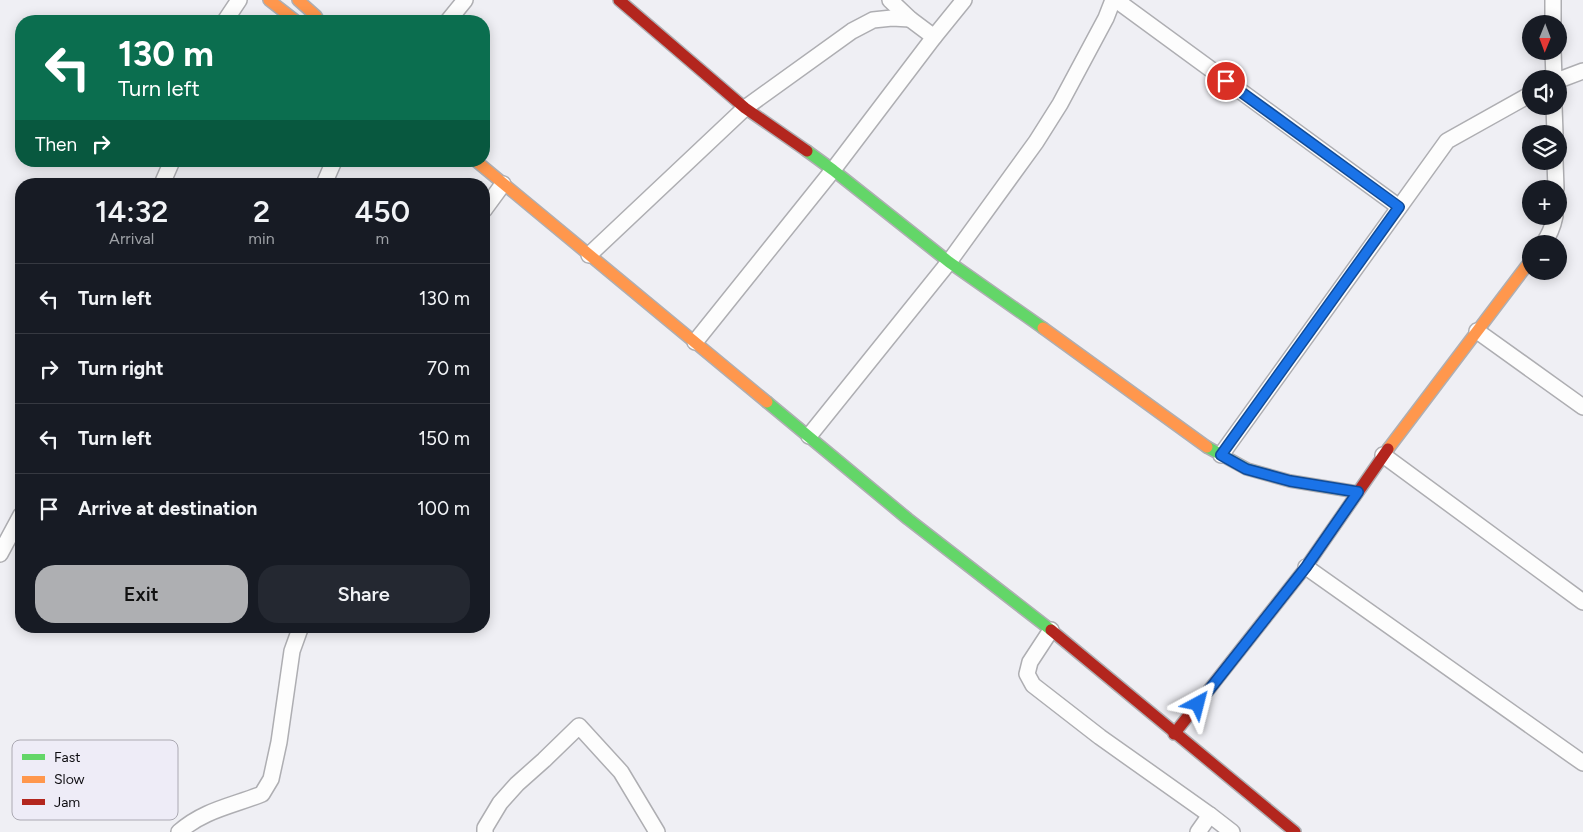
<!DOCTYPE html>
<meta charset="utf-8">
<style>
:root{--surface:#171b24;--page:#242831;--text:#f1f3f6;--muted:#9ea1a6;--line:#363941;--accent:#aeafb2}
body{margin:0;font-family:Figtree,sans-serif;background:var(--page);color:var(--text);height:100vh;display:flex;flex-direction:column;font-size:19px;white-space:nowrap}
*{box-sizing:border-box;margin:0}
p{font-size:16px;color:var(--muted)}
.icon{flex:none;width:28px;height:28px;fill:none;stroke:currentColor;stroke-width:2;stroke-linecap:round;stroke-linejoin:round}
.map{position:relative;flex:1;overflow:hidden}
.sheet{position:absolute;left:15px;top:178px;width:475px;height:455px;display:flex;flex-direction:column;background:var(--surface);border-radius:20px;box-shadow:0 2px 12px #0003}
.sheet>*{flex:none}
.banner{position:absolute;left:15px;top:15px;width:475px;height:152px;border-radius:20px;box-shadow:0 2px 12px #0003;background:#0b6e4f;color:#fff;overflow:hidden}
.needle{width:32px;rotate:181deg}
.fabs{position:absolute;left:1522px;top:15px;display:grid;gap:10px}
.fabs a{display:grid;place-items:center;width:45px;height:45px;border-radius:50%;background:var(--surface);box-shadow:0 2px 12px #0003;font-size:25px}
.pin{position:absolute;display:grid;place-items:center;width:42px;height:42px;color:#fff;margin:-21px;border:2px solid #fff;border-radius:50%;box-shadow:0 1px 5px #0007}
.me{position:absolute;width:55px;margin:-28px;rotate:38deg;stroke-linejoin:round;filter:drop-shadow(0 0 4px #0008)}
.turn{display:flex;align-items:center;gap:18px;height:105px;padding:0 20px;font-size:22px}
.turn .icon{width:65px;height:65px;stroke-width:2.5}
.turn b{display:block;font-size:35px;line-height:42px}
.then{display:flex;align-items:center;height:48px;padding:0 20px;background:#0003;gap:10px;font-size:19px}
.eta{display:flex;justify-content:space-evenly;align-items:center;height:85px;text-align:center}
.eta b{font-size:30px;font-weight:600;line-height:35px}
.action{display:flex;gap:10px;margin-top:auto;padding:10px 20px}
.action a{flex:1;height:58px;border-radius:20px;background:var(--accent);color:#111;font-size:20px;font-weight:600;line-height:58px;text-align:center}
.action a+a{background:var(--page);color:var(--text)}
ul{padding:0;list-style:none}
li{display:flex;align-items:center;gap:15px;height:70px;padding:0 20px;border-top:1px solid var(--line)}
li div{flex:1}
li b{display:block;font-size:19px}
li em{font-style:normal}
.map>svg:first-child{display:block}
.lines{fill:none;stroke-linecap:round;stroke-linejoin:round}
.street-casing{stroke:#aeaeb2;stroke-width:18}
.fast-casing{stroke:#aeaeb2;stroke-width:14}
.slow-casing{stroke:#aeaeb2;stroke-width:14}
.jam-casing{stroke:#aeaeb2;stroke-width:14}
.street{stroke:#fdfdfd;stroke-width:15}
.fast{stroke:#63d668;stroke-width:11}
.slow{stroke:#ff974d;stroke-width:11}
.jam{stroke:#b3261e;stroke-width:11}
.route-casing{stroke:#114b97;stroke-width:12}
.route{stroke:#1a73e8;stroke-width:9}
.key{fill:#eeecf7;stroke:#aba9b2;stroke-width:1}
.key-label{font-size:14px;fill:#0e0d11}
</style>
<div class="map">
<svg width="1583" height="832" viewBox="0 0 1583 832">
<rect width="100%" height="100%" fill="#efeff4"/>
<g class="lines">
<defs>
<g id="street">
<polyline points="890,0 910,19 934,37 964,0"/>
<polyline points="1116,0 1399,207"/>
<polyline points="1553,0 1553,24"/>
<polyline points="225,21 239,0"/>
<polyline points="448,21 465,0"/>
<polyline points="1553,51 1554,79"/>
<polyline points="1559,80 1583,71"/>
<polyline points="1554,106 1555,134"/>
<polyline points="1555,161 1556,189"/>
<polyline points="162,184 172,161"/>
<polyline points="324,184 334,161"/>
<polyline points="484,210 503,184"/>
<path d="M1543 244C1549 236 1553 226 1555 216"/>
<polyline points="589,255 745,108 852,31 873,20 892,18 910,19"/>
<polyline points="1477,331 1583,407"/>
<polyline points="695,342 833,170 934,37"/>
<polyline points="809,436 949,262 1036,142 1060,104 1106,18 1113,0"/>
<polyline points="1221,455 1447,141 1531,94"/>
<polyline points="1383,455 1583,602"/>
<polyline points="0,554 21,515"/>
<polyline points="1306,567 1583,763"/>
<polyline points="1051,630 1030,662 1027,674 1033,685 1100,737 1210,815 1232,832"/>
<path d="M179 832C204 810 232 806 262 794L271 779 279 742 292 651 301 626"/>
<polyline points="485,832 485,828 500,803 517,784 544,760 579,726 621,772 657,832"/>
<polyline points="1198,832 1210,815"/>
</g>
<g id="fast">
<polyline points="807,151 833,170 949,262 1043,328"/>
<polyline points="767,402 908,519 1051,630"/>
<polyline points="1207,447 1247,469 1290,481 1357,492"/>
</g>
<g id="slow">
<polyline points="269,0 296,21"/>
<polyline points="298,0 316,16 319,21"/>
<polyline points="476,161 767,402"/>
<polyline points="1043,328 1207,447"/>
<polyline points="1388,449 1531,260"/>
</g>
<g id="jam">
<polyline points="619,0 745,108 807,151"/>
<polyline points="1051,630 1295,832"/>
<polyline points="1174,734 1306,567 1388,449"/>
</g>
</defs>
<use href="#street" class="street-casing"/>
<use href="#fast" class="fast-casing"/>
<use href="#slow" class="slow-casing"/>
<use href="#jam" class="jam-casing"/>
<use href="#street" class="street"/>
<use href="#fast" class="fast"/>
<use href="#slow" class="slow"/>
<use href="#jam" class="jam"/>
</g>
<g class="lines">
<defs>
<polyline id="route" points="1198,704 1306,567 1358,492 1290,481 1246,469 1221,455 1399,207 1226,81"/>
</defs>
<use href="#route" class="route-casing"/>
<use href="#route" class="route"/>
</g>
<rect x="12" y="740" width="166" height="80" rx="8" class="key"/>
<rect x="22" y="754" width="23" height="6" fill="#63d668"/>
<rect x="22" y="776" width="23" height="7" fill="#ff974d"/>
<rect x="22" y="799" width="23" height="6" fill="#b3261e"/>
<g class="key-label">
<text x="54" y="762">Fast</text>
<text x="54" y="784">Slow</text>
<text x="54" y="807">Jam</text>
</g>
</svg>
<div class="fabs">
<a><svg class="needle" viewBox="-14 -14 28 28"><path d="M0-13l5 13h-10z" fill="#e53935"/><path d="M0 13l5-13h-10z" fill="#9ea1a6"/></svg></a>
<a><svg class="icon" aria-label="sound" viewBox="0 0 24 24"><path d="M4 9h4l5-4v14l-5-4H4zM17 9q2 3 0 6"/></svg></a>
<a><svg class="icon" aria-label="layers" viewBox="0 0 24 24"><path d="M12 4l9 5-9 5-9-5zM3 14l9 5 9-5"/></svg></a>
<a>+</a>
<a>−</a>
</div>
<div class="pin" style="left:1226px;top:81px;background:#d93025"><svg class="icon" aria-label="arrive" viewBox="0 0 24 24"><path d="M6 21V4h12l-3 4 3 4H6"/></svg></div>
<svg class="me" style="left:1198px;top:704px" viewBox="-20 -20 40 40"><path d="M0-17L14 15 0 8-14 15z" fill="#1a73e8" stroke="#fff" stroke-width="4"/></svg>
<div class="banner">
<div class="turn"><svg class="icon" aria-label="left" viewBox="0 0 24 24"><path d="M17 20v-9H6M10 6l-5 5 5 5"/></svg><div><b>130 m</b>Turn left</div></div>
<div class="then">Then<svg class="icon" aria-label="right" viewBox="0 0 24 24"><path d="M7 20v-9h11M14 6l5 5-5 5"/></svg></div>
</div>
<section class="sheet">
<div class="eta">
<div><b>14:32</b><p>Arrival</p></div>
<div><b>2</b><p>min</p></div>
<div><b>450</b><p>m</p></div>
</div>
<ul>
<li><svg class="icon" aria-label="left" viewBox="0 0 24 24"><path d="M17 20v-9H6M10 6l-5 5 5 5"/></svg><div><b>Turn left</b></div><em>130 m</em></li>
<li><svg class="icon" aria-label="right" viewBox="0 0 24 24"><path d="M7 20v-9h11M14 6l5 5-5 5"/></svg><div><b>Turn right</b></div><em>70 m</em></li>
<li><svg class="icon" aria-label="left" viewBox="0 0 24 24"><path d="M17 20v-9H6M10 6l-5 5 5 5"/></svg><div><b>Turn left</b></div><em>150 m</em></li>
<li><svg class="icon" aria-label="arrive" viewBox="0 0 24 24"><path d="M6 21V4h12l-3 4 3 4H6"/></svg><div><b>Arrive at destination</b></div><em>100 m</em></li>
</ul>
<div class="action"><a>Exit</a><a>Share</a></div>
</section>
</div>
